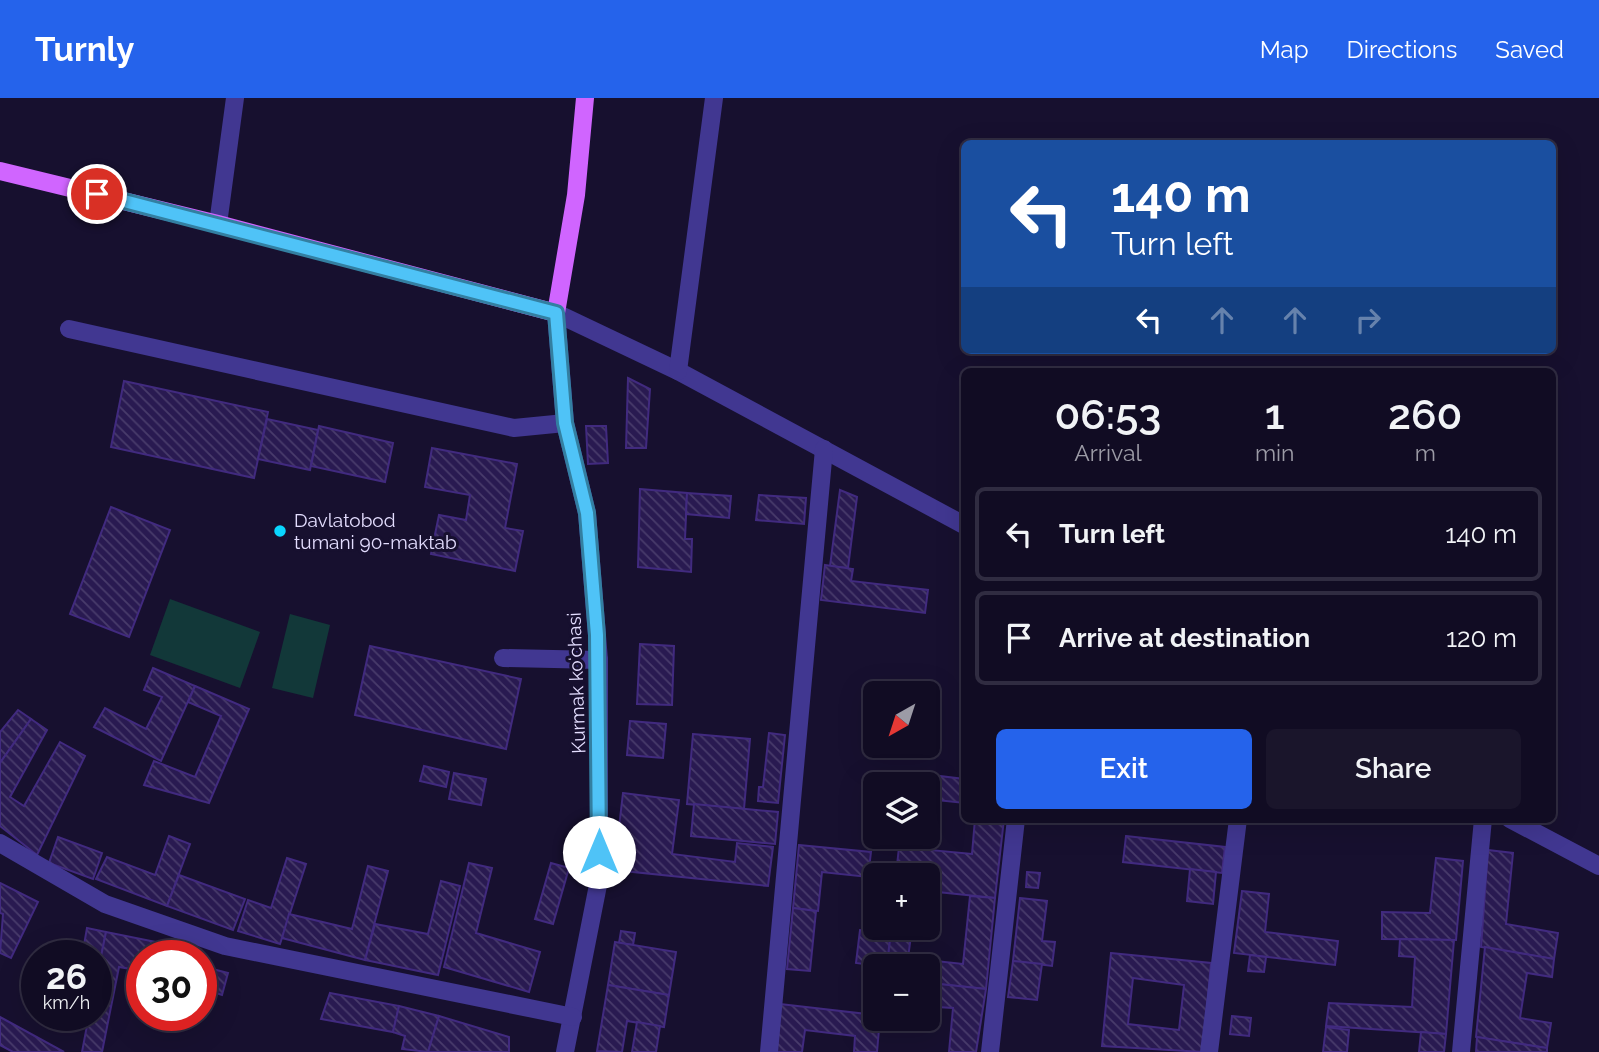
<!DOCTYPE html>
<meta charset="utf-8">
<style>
:root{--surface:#110c23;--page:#1a152b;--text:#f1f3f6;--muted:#9c9ba6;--line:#302c41;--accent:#2563eb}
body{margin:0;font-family:Raleway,sans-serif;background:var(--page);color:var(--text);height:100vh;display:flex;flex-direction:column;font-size:26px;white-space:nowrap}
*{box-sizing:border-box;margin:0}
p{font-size:23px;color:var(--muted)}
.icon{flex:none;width:38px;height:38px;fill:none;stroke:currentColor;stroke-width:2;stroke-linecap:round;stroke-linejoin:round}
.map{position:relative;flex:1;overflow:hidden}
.side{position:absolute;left:961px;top:270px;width:595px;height:455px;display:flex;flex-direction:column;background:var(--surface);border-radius:10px;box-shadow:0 7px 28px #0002,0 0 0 2px var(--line)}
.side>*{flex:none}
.top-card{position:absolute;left:961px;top:42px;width:595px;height:214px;border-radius:10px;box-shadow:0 7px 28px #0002,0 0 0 2px var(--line);background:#1a4fa0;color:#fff;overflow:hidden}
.needle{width:46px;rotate:219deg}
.tools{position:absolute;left:863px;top:583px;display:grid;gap:14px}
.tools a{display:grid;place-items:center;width:77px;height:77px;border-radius:10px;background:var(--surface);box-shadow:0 7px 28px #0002,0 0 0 2px var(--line);font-size:35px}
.speed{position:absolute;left:21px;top:842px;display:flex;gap:14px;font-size:35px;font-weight:700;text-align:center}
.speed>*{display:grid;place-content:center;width:91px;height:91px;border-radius:50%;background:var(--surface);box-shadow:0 7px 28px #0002,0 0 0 2px var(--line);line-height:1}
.speed small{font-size:18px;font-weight:400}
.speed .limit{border:10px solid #d22;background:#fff;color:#111}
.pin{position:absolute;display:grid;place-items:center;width:60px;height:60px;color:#fff;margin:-30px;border:4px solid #fff;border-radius:50%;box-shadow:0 2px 7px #0007}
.me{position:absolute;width:77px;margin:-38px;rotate:0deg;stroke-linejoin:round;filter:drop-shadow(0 0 5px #0008)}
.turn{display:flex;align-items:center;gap:24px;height:147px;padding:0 35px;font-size:32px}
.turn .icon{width:91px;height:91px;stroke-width:2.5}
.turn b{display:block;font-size:49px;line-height:60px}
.lanes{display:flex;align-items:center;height:66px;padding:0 35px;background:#0003;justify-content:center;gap:35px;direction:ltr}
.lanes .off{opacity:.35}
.eta{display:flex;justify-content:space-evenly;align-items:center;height:119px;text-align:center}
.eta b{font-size:42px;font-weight:600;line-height:49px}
.action{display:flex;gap:14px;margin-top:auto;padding:14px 35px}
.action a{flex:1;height:80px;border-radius:10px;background:var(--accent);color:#fff;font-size:28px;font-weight:600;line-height:80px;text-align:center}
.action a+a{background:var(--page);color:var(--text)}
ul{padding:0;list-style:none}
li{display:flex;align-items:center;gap:21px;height:94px;margin:0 14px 10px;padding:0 21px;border:4px solid var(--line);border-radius:10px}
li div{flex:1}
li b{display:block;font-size:26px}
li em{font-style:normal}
header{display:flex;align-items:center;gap:42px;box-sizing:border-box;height:98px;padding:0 35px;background:var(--accent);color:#fff}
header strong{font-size:33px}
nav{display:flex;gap:38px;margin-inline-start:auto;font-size:24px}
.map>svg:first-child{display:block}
.park{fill:#123839}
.building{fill:url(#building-back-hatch);stroke:#412a7f;stroke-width:2;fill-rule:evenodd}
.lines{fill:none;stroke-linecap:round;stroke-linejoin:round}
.minor{stroke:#413791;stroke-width:18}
.major{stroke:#d065ff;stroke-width:18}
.route-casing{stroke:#337fa1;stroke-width:18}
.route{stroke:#4fc3f7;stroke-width:12}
.poi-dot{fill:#0ad6ff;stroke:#17102f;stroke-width:2.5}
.labels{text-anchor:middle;stroke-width:6;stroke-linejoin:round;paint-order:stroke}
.poi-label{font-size:19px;fill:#e4deff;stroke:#17102f;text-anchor:start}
.street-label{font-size:19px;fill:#e4deff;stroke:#17102f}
</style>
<header>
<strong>Turnly</strong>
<nav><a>Map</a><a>Directions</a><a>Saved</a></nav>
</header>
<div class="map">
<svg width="1599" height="954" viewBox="0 0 1599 954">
<defs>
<pattern id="building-back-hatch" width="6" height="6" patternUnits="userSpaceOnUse" patternTransform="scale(1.75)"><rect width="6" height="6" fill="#291a51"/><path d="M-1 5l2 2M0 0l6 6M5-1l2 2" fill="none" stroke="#483b6b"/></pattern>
</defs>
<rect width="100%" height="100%" fill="#17102f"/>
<g class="park">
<polygon points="170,501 260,534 240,590 150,557"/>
<polygon points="290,516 330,527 313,600 272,590"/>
</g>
<g class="building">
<polygon points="628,280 650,291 646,350 626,350"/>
<polygon points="124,283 268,314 254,380 111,349"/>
<polygon points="267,321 318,332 310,372 258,361"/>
<polygon points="319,328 393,345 385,384 311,368"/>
<polygon points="586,328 606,328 608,365 588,366"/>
<polygon points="432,350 517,366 505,430 523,433 515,473 431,456 439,417 466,422 470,397 425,389"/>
<polygon points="640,391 687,395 685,441 692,441 691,474 638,469"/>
<polygon points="840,392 857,399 848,470 830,468"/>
<polygon points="687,395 731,398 729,420 686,416"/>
<polygon points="759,397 806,400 804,426 756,422"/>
<polygon points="111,409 170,432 129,539 70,516"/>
<polygon points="825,467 853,471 851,483 928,492 925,515 821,502"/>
<polygon points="640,546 674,548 672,607 637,606"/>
<polygon points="370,548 521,581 506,651 355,617"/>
<polygon points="153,570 195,588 161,663 94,629 105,610 146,631 162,599 144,592"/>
<polygon points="195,588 249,611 209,705 144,687 154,663 195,679 221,618 188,604"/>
<polygon points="18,612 31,621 0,665 0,634"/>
<polygon points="31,621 47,632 10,699 24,708 60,644 85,658 37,757 0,728 0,665"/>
<polygon points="630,623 666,626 663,660 627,657"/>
<polygon points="769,635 785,637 778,705 758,703 759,689 763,689"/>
<polygon points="693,636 750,641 744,711 687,706"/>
<polygon points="424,668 449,674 446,689 420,683"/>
<polygon points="907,674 964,681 964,705 928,701 928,686 906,686"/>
<polygon points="454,675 486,681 481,707 449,701"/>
<polygon points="623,695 679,702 672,756 735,764 737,745 773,749 768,788 614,772"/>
<polygon points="694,706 778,714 775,746 691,738"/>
<polygon points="975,721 1004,721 995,800 928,793 928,777 896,777 899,749 972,756"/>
<polygon points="169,738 190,746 167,808 96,781 107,759 155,777"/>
<polygon points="1126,738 1225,749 1222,775 1123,764"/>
<polygon points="58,739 102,755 93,781 49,765"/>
<polygon points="799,747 871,754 868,779 822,774 818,813 793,810"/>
<polygon points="1488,752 1513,755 1506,826 1558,835 1554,861 1481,849"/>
<polygon points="287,760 306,766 280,846 238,833 248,802 271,810"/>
<polygon points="1436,760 1463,763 1456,842 1382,841 1382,814 1430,815"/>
<polygon points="469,765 492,770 476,835 540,854 529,894 444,869"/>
<polygon points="551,765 569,770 553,826 535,821"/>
<polygon points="368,768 388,773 365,862 282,840 289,816 352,831"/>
<polygon points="1190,771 1216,774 1213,806 1187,803"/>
<polygon points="1027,774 1040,775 1038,790 1026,789"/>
<polygon points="179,777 245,801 233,832 167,808"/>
<polygon points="441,783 460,788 438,877 365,862 375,826 428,836"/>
<polygon points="0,785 38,804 11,860 0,855 3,816 0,815"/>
<polygon points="1242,793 1269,796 1265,834 1338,843 1335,867 1234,855"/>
<polygon points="970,798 995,800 986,891 928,885 928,868 887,868 891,830 912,830 908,860 963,866"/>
<polygon points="1020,800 1047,803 1042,843 1055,844 1052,868 1013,863"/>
<polygon points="793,810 816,813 810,873 787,871"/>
<polygon points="869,819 875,820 875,830 891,830 887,868 875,868 875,879 863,878 864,866 856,865 860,832 868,833"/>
<polygon points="87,830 106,834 100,864 96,864 96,858 82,858"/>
<polygon points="621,833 635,835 633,847 619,845"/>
<polygon points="106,834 166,846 163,858 142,858 142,873 119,869 102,954 82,954 89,917 96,917 96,883"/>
<polygon points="1400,841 1454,842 1446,936 1326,928 1329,905 1412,909 1415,859 1399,858"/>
<polygon points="615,844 676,854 669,897 608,887"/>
<polygon points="1485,849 1554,861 1552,879 1527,875 1520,920 1551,925 1547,950 1476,939"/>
<path d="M1111 855 1211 865 1203 954 1102 948ZM1133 880 1184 887 1179 932 1128 926Z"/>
<polygon points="1250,857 1266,859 1264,874 1248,873"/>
<polygon points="1013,863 1042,866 1037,902 1008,899"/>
<polygon points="201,868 228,875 222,897 201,890"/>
<polygon points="939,886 986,891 976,954 949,954 953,910 937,909"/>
<polygon points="608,887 669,897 664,929 627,923 622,954 597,953"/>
<polygon points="330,895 399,908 393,934 321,921"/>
<polygon points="780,906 875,917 875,920 880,920 877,954 854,954 855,938 805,932 802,954 775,954"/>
<polygon points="399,908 439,918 428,954 402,951 405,938 393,934"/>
<polygon points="439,918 509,939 509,954 428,954"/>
<polygon points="1232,918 1251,920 1249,938 1230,936"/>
<polygon points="0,919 64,954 13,954 0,947"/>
<polygon points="637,924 660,928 656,954 632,954"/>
<polygon points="1326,929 1349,932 1347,954 1323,954"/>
<polygon points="1421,934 1446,936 1444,954 1419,954"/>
<polygon points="1477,939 1547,950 1547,954 1476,954"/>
</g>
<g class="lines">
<g class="minor">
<polyline points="218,126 235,0"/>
<polyline points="556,215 565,325 587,415 599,562 599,782 565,954"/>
<polyline points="556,215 678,273 964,427"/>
<polyline points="69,231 514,330 565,325"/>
<polyline points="678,273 714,0"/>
<polyline points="503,560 599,562"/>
<polyline points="1510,721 1599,768"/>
<polyline points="0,745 105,806 225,848 573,919"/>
<polyline points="769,954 824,351"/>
<polyline points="990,954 1016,721"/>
<polyline points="1209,954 1238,721"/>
<polyline points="1461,954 1483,721"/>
</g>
<polyline class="major" points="0,73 218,126 556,215 576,97 585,0"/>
</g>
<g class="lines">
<defs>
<polyline id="route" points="97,96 556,215 565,325 587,415 597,537 599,754"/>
</defs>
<use href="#route" class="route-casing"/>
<use href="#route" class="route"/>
</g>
<circle class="poi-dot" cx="280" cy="433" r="7"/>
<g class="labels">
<g class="poi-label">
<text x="294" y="429">Davlatobod<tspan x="294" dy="22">tumani 90-maktab</tspan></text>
</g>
<g class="street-label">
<text transform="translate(576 585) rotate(-92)" y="7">Kurmak koʻchasi</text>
</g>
</g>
</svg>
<div class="tools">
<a><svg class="needle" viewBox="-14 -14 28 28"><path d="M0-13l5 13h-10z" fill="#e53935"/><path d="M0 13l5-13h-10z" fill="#9c9ba6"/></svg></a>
<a><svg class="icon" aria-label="layers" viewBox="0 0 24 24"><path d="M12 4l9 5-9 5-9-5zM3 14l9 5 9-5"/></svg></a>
<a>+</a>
<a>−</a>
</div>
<div class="speed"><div>26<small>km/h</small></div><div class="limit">30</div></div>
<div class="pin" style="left:97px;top:96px;background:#d93025"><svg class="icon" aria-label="arrive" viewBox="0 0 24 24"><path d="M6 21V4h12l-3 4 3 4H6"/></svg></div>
<svg class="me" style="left:599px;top:754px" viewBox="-20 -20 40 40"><circle r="19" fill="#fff"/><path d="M0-13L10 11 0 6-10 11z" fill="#4fc3f7"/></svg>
<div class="top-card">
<div class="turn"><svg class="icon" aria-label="left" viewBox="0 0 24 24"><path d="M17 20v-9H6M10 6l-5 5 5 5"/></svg><div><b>140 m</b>Turn left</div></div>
<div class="lanes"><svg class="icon" aria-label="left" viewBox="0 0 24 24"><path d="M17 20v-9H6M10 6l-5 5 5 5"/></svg><svg class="icon off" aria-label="ahead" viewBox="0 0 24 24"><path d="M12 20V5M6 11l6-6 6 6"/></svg><svg class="icon off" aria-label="ahead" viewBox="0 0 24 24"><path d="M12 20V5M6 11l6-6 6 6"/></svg><svg class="icon off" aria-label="right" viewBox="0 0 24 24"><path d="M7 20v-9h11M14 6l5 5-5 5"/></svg></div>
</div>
<section class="side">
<div class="eta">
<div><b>06:53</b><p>Arrival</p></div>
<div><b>1</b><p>min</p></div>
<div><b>260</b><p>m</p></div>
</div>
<ul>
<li><svg class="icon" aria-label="left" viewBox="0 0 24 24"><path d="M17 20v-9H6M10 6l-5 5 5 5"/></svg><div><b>Turn left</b></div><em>140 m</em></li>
<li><svg class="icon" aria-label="arrive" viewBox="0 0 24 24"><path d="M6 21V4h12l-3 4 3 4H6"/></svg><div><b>Arrive at destination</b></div><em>120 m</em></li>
</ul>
<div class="action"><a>Exit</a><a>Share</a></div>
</section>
</div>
